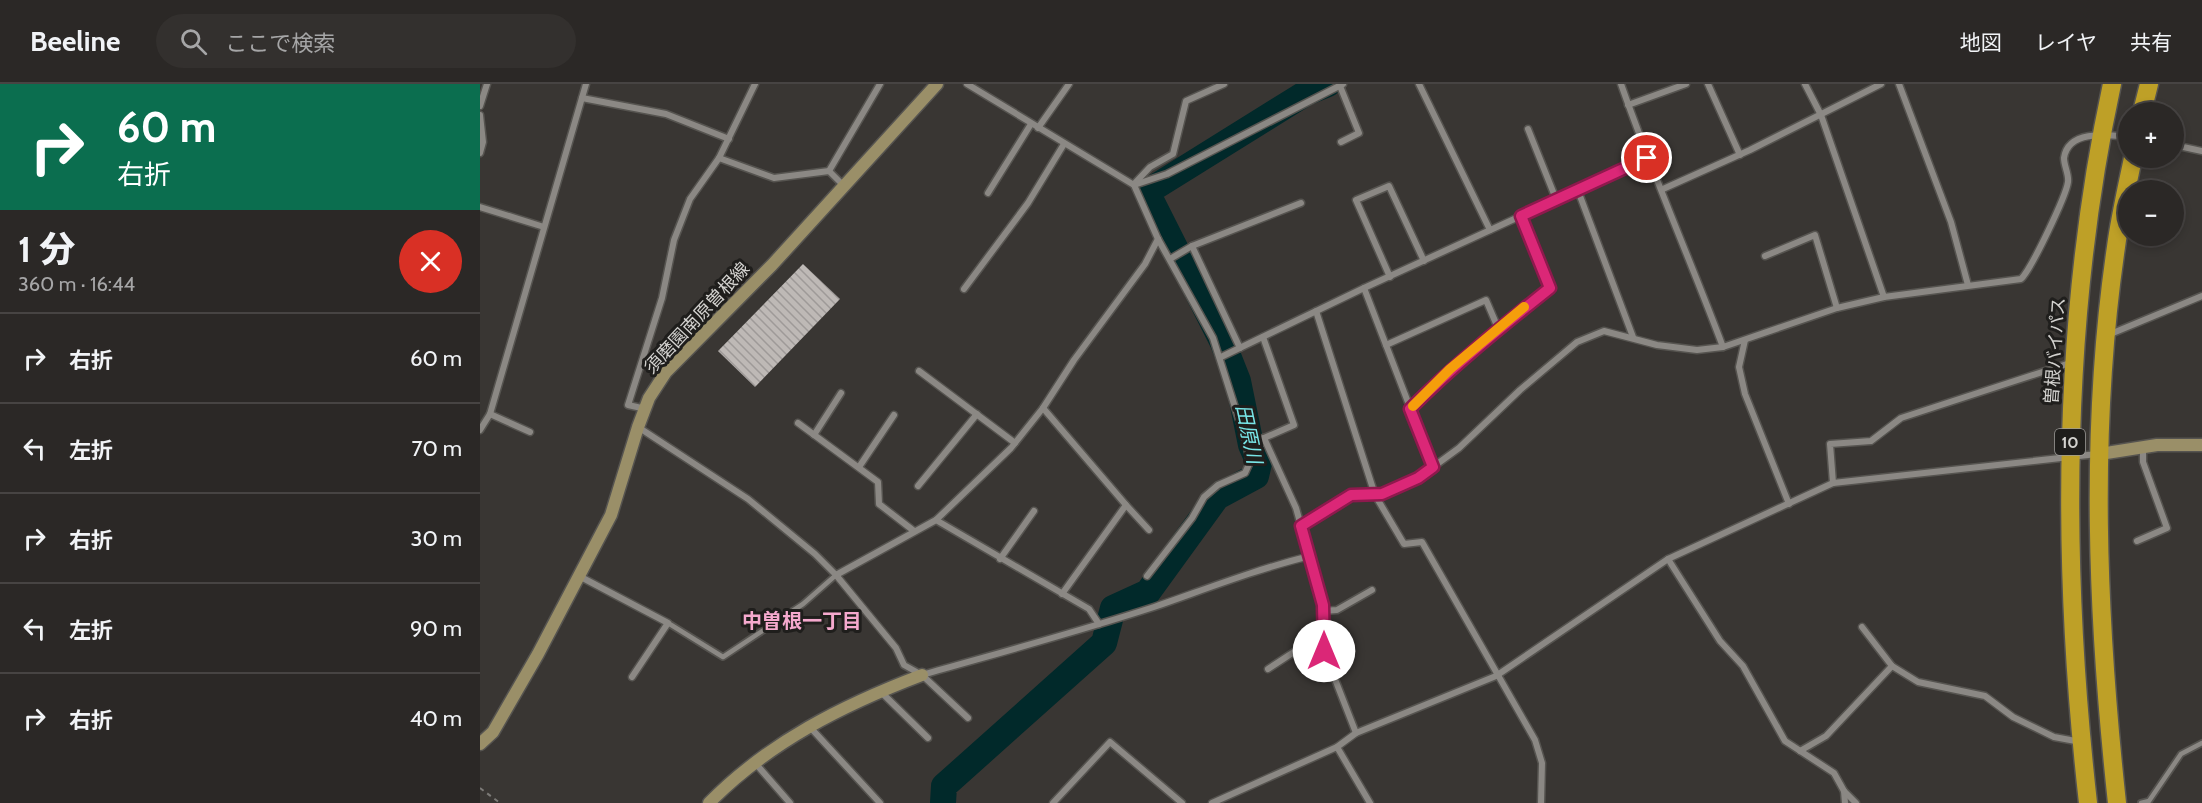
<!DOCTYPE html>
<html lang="ja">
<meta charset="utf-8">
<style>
:root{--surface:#2b2826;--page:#33302e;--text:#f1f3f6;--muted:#a6a6a7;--line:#474443}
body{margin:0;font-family:Cabin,"Noto Sans JP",sans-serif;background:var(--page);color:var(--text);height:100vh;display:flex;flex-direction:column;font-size:22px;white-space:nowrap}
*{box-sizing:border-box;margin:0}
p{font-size:20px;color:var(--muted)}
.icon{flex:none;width:33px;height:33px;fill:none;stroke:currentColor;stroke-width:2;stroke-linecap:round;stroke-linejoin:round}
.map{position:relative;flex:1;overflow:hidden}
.side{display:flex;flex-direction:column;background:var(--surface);width:480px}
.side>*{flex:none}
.top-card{background:#0b6e4f;color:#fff;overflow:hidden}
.controls{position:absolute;left:1638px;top:18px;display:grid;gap:12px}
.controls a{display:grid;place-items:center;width:66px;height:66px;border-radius:50%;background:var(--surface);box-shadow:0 3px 9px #0003,0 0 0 2px var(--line);font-size:30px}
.pin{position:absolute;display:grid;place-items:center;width:51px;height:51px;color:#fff;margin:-26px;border:3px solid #fff;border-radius:50%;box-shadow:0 2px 6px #0007}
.me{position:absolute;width:66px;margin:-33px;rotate:0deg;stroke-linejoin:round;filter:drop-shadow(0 0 4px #0008)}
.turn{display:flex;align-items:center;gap:21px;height:126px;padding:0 18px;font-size:27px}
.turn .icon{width:78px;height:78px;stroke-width:2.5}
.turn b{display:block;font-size:42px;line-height:51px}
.round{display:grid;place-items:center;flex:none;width:63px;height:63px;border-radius:32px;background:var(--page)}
.head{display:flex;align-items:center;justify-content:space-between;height:102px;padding:0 18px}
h1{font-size:36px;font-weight:800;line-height:45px}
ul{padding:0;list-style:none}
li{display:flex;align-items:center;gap:18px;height:90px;padding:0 18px;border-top:2px solid var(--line)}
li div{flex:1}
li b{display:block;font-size:22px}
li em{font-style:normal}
header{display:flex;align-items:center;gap:36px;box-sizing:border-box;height:84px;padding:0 30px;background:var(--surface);border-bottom:2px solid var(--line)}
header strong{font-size:28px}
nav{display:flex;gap:33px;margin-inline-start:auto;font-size:21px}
.search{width:420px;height:54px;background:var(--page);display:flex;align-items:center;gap:15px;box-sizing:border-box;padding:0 21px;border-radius:33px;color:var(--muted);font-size:22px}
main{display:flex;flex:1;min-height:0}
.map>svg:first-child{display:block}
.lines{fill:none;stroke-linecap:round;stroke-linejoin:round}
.river{stroke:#01292a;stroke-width:26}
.building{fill:url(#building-back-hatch)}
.lane-casing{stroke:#565450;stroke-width:8}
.street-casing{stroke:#565450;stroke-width:9}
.secondary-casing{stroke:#565450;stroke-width:15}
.highway-casing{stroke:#565450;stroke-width:21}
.path{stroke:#7c7a77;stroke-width:2;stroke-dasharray:4.5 4.5;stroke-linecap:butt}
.lane{stroke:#8b8884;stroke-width:4.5}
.street{stroke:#8b8884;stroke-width:6}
.secondary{stroke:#9a8f68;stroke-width:12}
.highway{stroke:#bea027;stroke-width:18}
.route-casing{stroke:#8e194d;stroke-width:15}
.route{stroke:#db2777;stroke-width:10}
.slow{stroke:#f59e0b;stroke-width:10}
.labels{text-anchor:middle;stroke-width:6;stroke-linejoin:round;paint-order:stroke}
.shield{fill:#1f1e1c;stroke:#9d9c99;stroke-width:1.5}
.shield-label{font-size:16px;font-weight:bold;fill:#d3d2cf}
.street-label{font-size:18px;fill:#d3d2cf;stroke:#1f1e1c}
.water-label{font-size:20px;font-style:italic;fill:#78e5e7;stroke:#1f1e1c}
.neighbourhood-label{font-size:20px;font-weight:bold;fill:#f5a9ce;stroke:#1f1e1c}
</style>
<header>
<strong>Beeline</strong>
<div class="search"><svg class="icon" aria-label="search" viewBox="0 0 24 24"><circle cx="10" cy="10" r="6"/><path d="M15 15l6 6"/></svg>ここで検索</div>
<nav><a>地図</a><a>レイヤ</a><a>共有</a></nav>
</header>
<main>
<section class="side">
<div class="top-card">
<div class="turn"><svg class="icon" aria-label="right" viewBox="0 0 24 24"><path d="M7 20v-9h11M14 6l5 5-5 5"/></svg><div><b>60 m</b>右折</div></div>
</div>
<div class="head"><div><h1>1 分</h1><p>360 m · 16:44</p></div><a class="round" style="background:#d93025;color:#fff"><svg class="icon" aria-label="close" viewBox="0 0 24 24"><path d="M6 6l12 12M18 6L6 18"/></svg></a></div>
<ul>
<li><svg class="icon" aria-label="right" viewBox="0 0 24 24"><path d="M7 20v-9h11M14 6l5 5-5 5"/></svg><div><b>右折</b></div><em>60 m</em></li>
<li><svg class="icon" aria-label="left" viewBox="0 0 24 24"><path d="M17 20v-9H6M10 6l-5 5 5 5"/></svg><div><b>左折</b></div><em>70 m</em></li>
<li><svg class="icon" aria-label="right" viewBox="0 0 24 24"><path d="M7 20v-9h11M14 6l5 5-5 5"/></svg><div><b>右折</b></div><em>30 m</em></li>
<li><svg class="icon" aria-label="left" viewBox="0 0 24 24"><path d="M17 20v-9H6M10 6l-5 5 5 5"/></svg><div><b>左折</b></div><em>90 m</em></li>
<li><svg class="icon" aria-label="right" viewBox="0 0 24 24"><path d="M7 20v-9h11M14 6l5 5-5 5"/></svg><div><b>右折</b></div><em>40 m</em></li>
</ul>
</section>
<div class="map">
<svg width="1722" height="719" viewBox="0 0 1722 719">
<defs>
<pattern id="building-back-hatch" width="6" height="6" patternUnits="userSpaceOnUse" patternTransform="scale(1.5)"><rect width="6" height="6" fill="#beb9b6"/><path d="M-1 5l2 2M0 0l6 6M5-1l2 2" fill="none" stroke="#9e9a98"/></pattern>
</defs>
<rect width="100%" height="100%" fill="#393633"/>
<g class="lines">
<polyline class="river" points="463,719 464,702 624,559 633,524 668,508 737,413 776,392 779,379 771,361 758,297 743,259 667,108 826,9 848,0"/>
</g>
<polygon class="building" points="323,180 360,215 275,303 238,267"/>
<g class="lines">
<defs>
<g id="lane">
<polyline points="188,539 243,573 323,520 356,491"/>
<polyline points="1661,719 1669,717 1701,670 1722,659"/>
</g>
<g id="street">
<polyline points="275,0 239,74 294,94 349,87 365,103"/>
<polyline points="487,0 654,101 678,155 733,254 766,358 784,354 816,424 843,521 844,567 876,649"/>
<polyline points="939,0 1010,146"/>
<path d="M1141 0C1172 89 1210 175 1243 263"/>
<polyline points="1228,0 1260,71"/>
<polyline points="1325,0 1341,31 1404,213"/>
<polyline points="1419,0 1471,138 1488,201"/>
<polyline points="860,2 879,49 861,58"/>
<polyline points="102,14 186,30 249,55"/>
<polyline points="1148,21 1206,0"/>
<polyline points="0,22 7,0"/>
<polyline points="0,31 3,58 0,69"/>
<polyline points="558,44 589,0"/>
<polyline points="1048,45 1076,115"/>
<polyline points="1694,61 1722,67"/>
<polyline points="349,87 400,0"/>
<polyline points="654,100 670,83 693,70 706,17 744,0"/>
<polyline points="654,101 687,90 863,0"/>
<polyline points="1097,104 1153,253"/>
<polyline points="1183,105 1270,66 1401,0"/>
<polyline points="508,109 551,40"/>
<polyline points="0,123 64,143"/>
<polyline points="1285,172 1335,151 1357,224"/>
<polyline points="690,175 712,162"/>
<polyline points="910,193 876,116 909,102 944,177"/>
<polyline points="884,204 953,383"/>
<polyline points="484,205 548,119 584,60"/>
<polyline points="836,227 895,411 924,460 942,458 1055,656 1062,679 1061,719"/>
<polyline points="1628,251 1722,212"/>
<polyline points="783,253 814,341 784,354"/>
<polyline points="1265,256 1259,283 1265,310 1309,420"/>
<polyline points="906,261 1006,216 1018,244"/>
<polyline points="760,264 712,162 821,119"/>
<polyline points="741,273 884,204 1167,74"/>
<polyline points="439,287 535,359"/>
<polyline points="563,324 646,421 582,510"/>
<polyline points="166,325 148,321 182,214 194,156 210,115 239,74"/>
<path d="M930 325C974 281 1021 242 1070 204L1041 132"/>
<polyline points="10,330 50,348"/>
<polyline points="318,339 398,398 399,420 434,447"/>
<polyline points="158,343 268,415 335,470 356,491 416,564 424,581 442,591 488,634"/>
<polyline points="0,346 10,330 106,0"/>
<polyline points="334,351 361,309"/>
<polyline points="379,383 414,331"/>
<polyline points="1353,399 1350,360 1391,357 1421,334 1593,278"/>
<polyline points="438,402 497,330"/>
<polyline points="646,421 669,446"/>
<polyline points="456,436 609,525 619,540"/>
<path d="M821 442 871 411 902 410 938 394 979 364 1040 306 1097 258 1124 247 1177 261 1217 266 1243 263 1357 224 1404 213 1541 195C1552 184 1586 112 1588 98 1589 90 1584 82 1584 74 1588 45 1629 51 1648 53"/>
<polyline points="1657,457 1687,444 1663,378 1663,363"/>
<polyline points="520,475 554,427"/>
<polyline points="1188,475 1240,557 1263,582 1305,657 1354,689 1364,707 1365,719"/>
<polyline points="356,491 456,436 531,364 563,324 594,276 665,180 678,155"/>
<polyline points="99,492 188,539 152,593"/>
<polyline points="667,492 712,434 724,413 738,401 765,389 770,378 766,358"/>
<polyline points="843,527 857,526 892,506"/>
<polyline points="1412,582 1438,598 1505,612 1533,633 1574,653 1601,658"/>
<polyline points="788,585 843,549"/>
<path d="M442 591C519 569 597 548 674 523 726 505 777 485 830 472"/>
<polyline points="400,607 448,654"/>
<polyline points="329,642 400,719"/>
<polyline points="857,663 890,719"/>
<polyline points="1320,667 1346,652 1412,582 1382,543"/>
<polyline points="276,680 310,719"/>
<polyline points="1364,707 1376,719"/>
<polyline points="573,719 630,658 702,719"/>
<polyline points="732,719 857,663 876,649 1016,592 1188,475 1353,399 1617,370"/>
</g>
<g id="secondary">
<polyline points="1620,370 1677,361 1722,361"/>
<polyline points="0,660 13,648 58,570 131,431 158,343 169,314 186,288 292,181 457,0"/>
<path d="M229 719C289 658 363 621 442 591"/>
</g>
<g id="highway">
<polyline points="1662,28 1669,0"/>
<path d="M1608 719C1581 480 1581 236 1632 0"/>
<path d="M1637 719C1617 535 1609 346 1636 163 1640 133 1647 103 1653 74"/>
</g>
</defs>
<use href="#lane" class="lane-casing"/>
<use href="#street" class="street-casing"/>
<use href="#secondary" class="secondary-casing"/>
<use href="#highway" class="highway-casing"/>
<polyline class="path" points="0,704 20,719"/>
<use href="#lane" class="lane"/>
<use href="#street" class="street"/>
<use href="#secondary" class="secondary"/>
<use href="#highway" class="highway"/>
</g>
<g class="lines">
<defs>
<path id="route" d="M844 567 843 521 821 442 871 411 902 410 938 394 953 383 930 325C974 281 1021 243 1070 204L1041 132 1167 74"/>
</defs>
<use href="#route" class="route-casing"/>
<use href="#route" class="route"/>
<polyline class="slow" points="933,322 970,285 1044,223"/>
</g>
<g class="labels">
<rect class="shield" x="1575" y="345" width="30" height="26" rx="4.5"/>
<g class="shield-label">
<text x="1590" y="364">10</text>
</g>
<g class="street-label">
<text transform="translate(217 234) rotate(-47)" y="6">須磨園南原曽根線</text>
<text transform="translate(1575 267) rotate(-86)" y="6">曽根バイパス</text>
</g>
<g class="water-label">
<text transform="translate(769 350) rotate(78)" y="7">田原川</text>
</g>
<g class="neighbourhood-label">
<text x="322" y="544">中曽根一丁目</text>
</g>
</g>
</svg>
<div class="controls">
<a>+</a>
<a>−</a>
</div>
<div class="pin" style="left:1167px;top:74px;background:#d93025"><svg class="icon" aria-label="arrive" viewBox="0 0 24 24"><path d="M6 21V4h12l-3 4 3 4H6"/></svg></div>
<svg class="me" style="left:844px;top:567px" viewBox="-20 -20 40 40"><circle r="19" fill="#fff"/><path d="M0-13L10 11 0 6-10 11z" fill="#db2777"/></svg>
</div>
</main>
